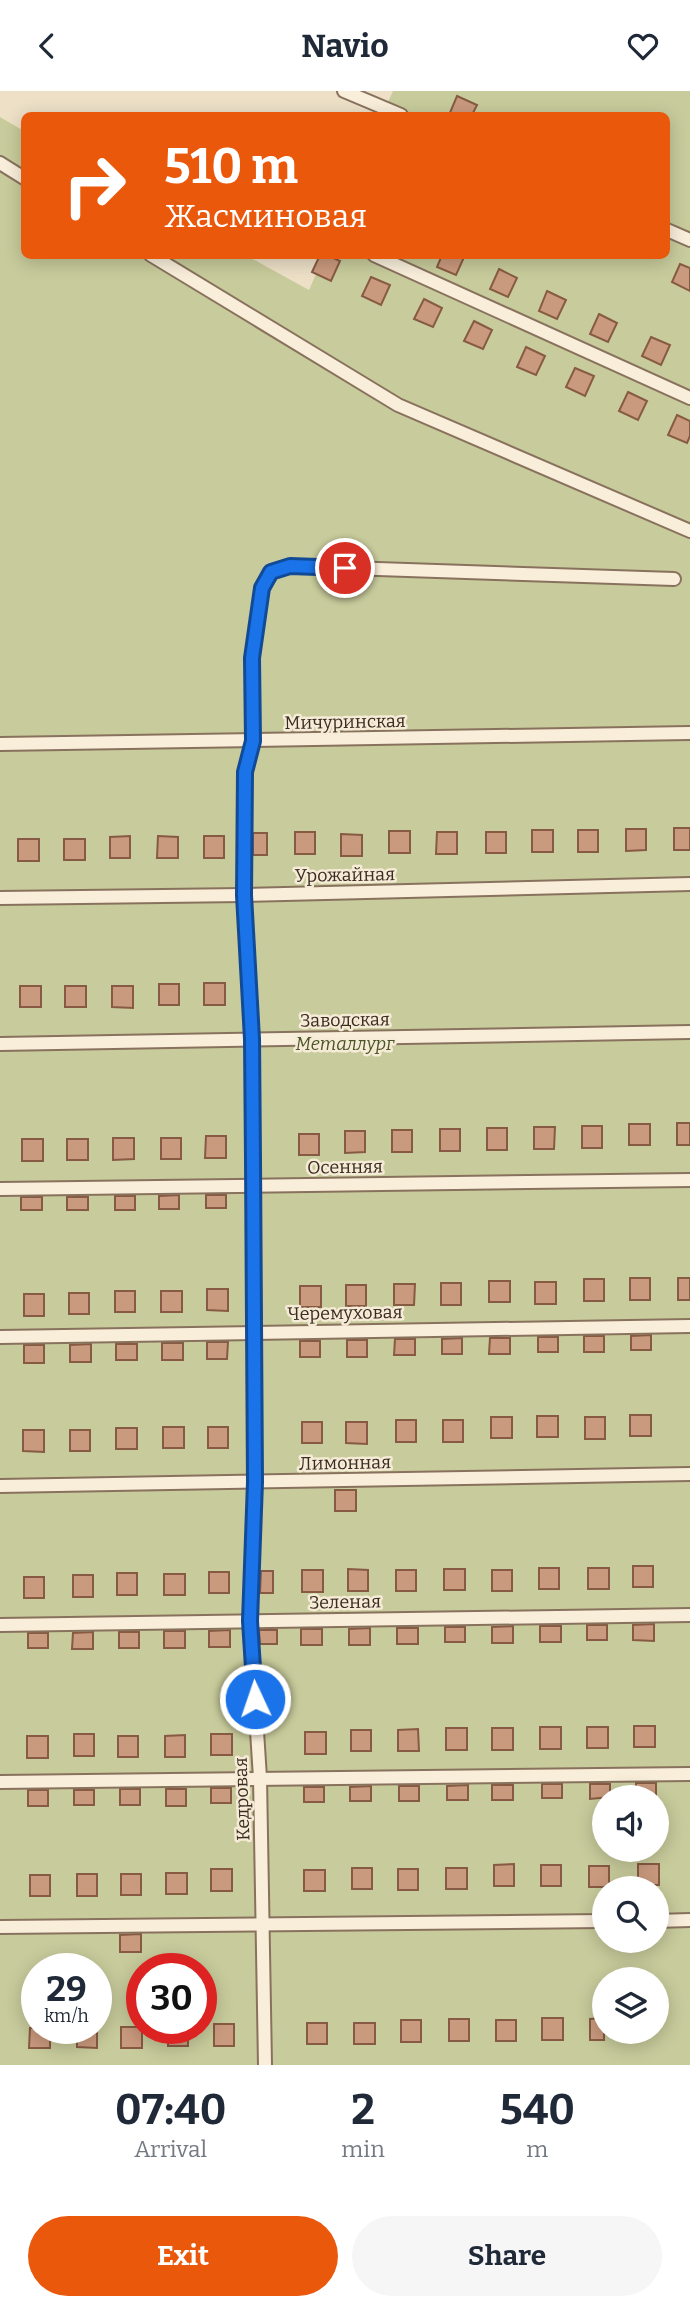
<!DOCTYPE html>
<meta charset="utf-8">
<style>
:root{--surface:#fff;--page:#f6f6f7;--text:#1f2937;--muted:#747a83;--accent:#ea580c}
body{margin:0;font-family:Bitter,serif;background:var(--page);color:var(--text);height:100vh;display:flex;flex-direction:column;font-size:26px;white-space:nowrap}
*{box-sizing:border-box;margin:0}
p{font-size:23px;color:var(--muted)}
.icon{flex:none;width:38px;height:38px;fill:none;stroke:currentColor;stroke-width:2;stroke-linecap:round;stroke-linejoin:round}
.map{position:relative;height:1974px;overflow:hidden}
.sheet{display:flex;flex-direction:column;background:var(--surface);flex:1}
.sheet>*{flex:none}
.top-card{position:absolute;left:21px;top:21px;width:649px;height:147px;border-radius:10px;box-shadow:0 4px 18px #0003;background:#ea580c;color:#fff;overflow:hidden}
.controls{position:absolute;left:592px;top:1694px;display:grid;gap:14px}
.controls a{display:grid;place-items:center;width:77px;height:77px;border-radius:50%;background:var(--surface);box-shadow:0 4px 18px #0003;font-size:35px}
.speed{position:absolute;left:21px;top:1862px;display:flex;gap:14px;font-size:35px;font-weight:700;text-align:center}
.speed>*{display:grid;place-content:center;width:91px;height:91px;border-radius:50%;background:var(--surface);box-shadow:0 4px 18px #0003;line-height:1}
.speed small{font-size:18px;font-weight:400}
.speed .limit{border:10px solid #d22;background:#fff;color:#111}
.pin{position:absolute;display:grid;place-items:center;width:60px;height:60px;color:#fff;margin:-30px;border:4px solid #fff;border-radius:50%;box-shadow:0 2px 7px #0007}
.me{position:absolute;width:77px;margin:-38px;rotate:357deg;stroke-linejoin:round;filter:drop-shadow(0 0 5px #0008)}
.turn{display:flex;align-items:center;gap:24px;height:147px;padding:0 28px;font-size:32px}
.turn .icon{width:91px;height:91px;stroke-width:2.5}
.turn b{display:block;font-size:49px;line-height:60px}
.eta{display:flex;justify-content:space-evenly;align-items:center;height:119px;text-align:center}
.eta b{font-size:42px;font-weight:700;line-height:49px}
.action{display:flex;gap:14px;margin-top:auto;padding:14px 28px}
.action a{flex:1;height:80px;border-radius:42px;background:var(--accent);color:#fff;font-size:28px;font-weight:700;line-height:80px;text-align:center}
.action a+a{background:var(--page);color:var(--text)}
header{display:flex;justify-content:space-between;align-items:center;height:91px;padding:0 28px;background:var(--surface);font-size:32px;font-weight:700}
.map>svg:first-child{display:block}
.green{fill:#c8cb9b;fill-rule:evenodd}
.building{fill:#ca9a7e;stroke:#875b43;stroke-width:2}
.lines{fill:none;stroke-linecap:round;stroke-linejoin:round}
.minor-casing{stroke:#88725d;stroke-width:16}
.minor{stroke:#f8eeda;stroke-width:12}
.route-casing{stroke:#114b97;stroke-width:18}
.route{stroke:#1a73e8;stroke-width:12}
.labels{text-anchor:middle;stroke-width:5;stroke-linejoin:round;paint-order:stroke}
.street-label{font-size:18px;fill:#392b20;stroke:#f5ebd6}
.park-label{font-size:18px;font-style:italic;fill:#4b5527;stroke:#f5ebd6}
</style>
<header><svg class="icon" aria-label="back" viewBox="0 0 24 24"><path d="M15 5l-7 7 7 7"/></svg>Navio<svg class="icon" aria-label="heart" viewBox="0 0 24 24"><path d="M12 20l-8-8c-3-5 5-10 8-4 3-6 11-1 8 4z"/></svg></header>
<div class="map">
<svg width="690" height="1974" viewBox="0 0 690 1974">
<rect width="100%" height="100%" fill="#ede0c7"/>
<path class="green" d="M393 0H690V1974H0V26L24 40V164L247 165 309 199 324 165 667 164V24H382ZM604 1706H656V1759H604ZM604 1797H656V1850H604ZM37 1878H96V1937H37ZM142 1878H201V1937H142ZM604 1888H656V1941H604Z"/>
<g class="building">
<polygon points="457,5 477,14 472,24 449,24"/>
<polygon points="320,164 327,164 340,170 331,190 312,181"/>
<polygon points="442,164 465,164 456,184 437,176"/>
<polygon points="680,173 690,177 690,200 672,191"/>
<polygon points="499,178 517,187 508,206 490,198"/>
<polygon points="371,186 390,194 381,214 362,205"/>
<polygon points="547,200 566,209 557,228 539,220"/>
<polygon points="424,208 442,217 433,236 414,228"/>
<polygon points="599,223 617,232 608,251 590,243"/>
<polygon points="474,230 492,239 483,258 464,250"/>
<polygon points="651,246 670,254 661,274 642,265"/>
<polygon points="526,256 545,265 536,284 517,276"/>
<polygon points="575,277 594,285 585,305 566,296"/>
<polygon points="628,301 647,310 638,329 619,320"/>
<polygon points="677,324 690,330 690,345 687,352 668,344"/>
<rect x="674" y="737" width="16" height="22"/>
<polygon points="626,738 646,738 646,759 626,760"/>
<rect x="532" y="739" width="21" height="22"/>
<rect x="578" y="739" width="20" height="22"/>
<rect x="389" y="740" width="21" height="22"/>
<rect x="295" y="741" width="20" height="22"/>
<polygon points="437,741 457,741 457,763 436,763"/>
<rect x="486" y="741" width="20" height="21"/>
<rect x="253" y="742" width="14" height="22"/>
<polygon points="341,743 362,744 362,765 341,765"/>
<polygon points="130,745 130,767 110,767 110,746"/>
<polygon points="158,745 178,746 178,767 157,767"/>
<rect x="204" y="745" width="20" height="22"/>
<rect x="18" y="748" width="21" height="22"/>
<rect x="64" y="748" width="21" height="21"/>
<rect x="204" y="892" width="21" height="22"/>
<rect x="159" y="893" width="20" height="21"/>
<rect x="20" y="895" width="21" height="21"/>
<rect x="65" y="895" width="21" height="21"/>
<polygon points="112,895 133,895 133,917 112,916"/>
<rect x="677" y="1032" width="13" height="22"/>
<rect x="629" y="1033" width="21" height="21"/>
<rect x="582" y="1035" width="20" height="22"/>
<polygon points="534,1036 555,1036 554,1058 534,1058"/>
<rect x="487" y="1037" width="20" height="22"/>
<rect x="440" y="1038" width="20" height="22"/>
<rect x="392" y="1039" width="20" height="22"/>
<polygon points="345,1040 365,1040 365,1061 345,1062"/>
<rect x="299" y="1043" width="20" height="21"/>
<polygon points="206,1045 226,1045 226,1067 205,1067"/>
<polygon points="113,1047 134,1047 134,1068 113,1069"/>
<rect x="161" y="1047" width="20" height="21"/>
<rect x="22" y="1048" width="21" height="22"/>
<rect x="67" y="1048" width="21" height="21"/>
<polygon points="179,1104 179,1118 159,1118 159,1105"/>
<rect x="206" y="1104" width="20" height="13"/>
<rect x="115" y="1105" width="20" height="14"/>
<rect x="21" y="1106" width="21" height="13"/>
<rect x="67" y="1106" width="21" height="13"/>
<rect x="630" y="1187" width="20" height="22"/>
<rect x="678" y="1187" width="12" height="22"/>
<rect x="584" y="1188" width="20" height="22"/>
<rect x="489" y="1190" width="21" height="21"/>
<rect x="535" y="1191" width="21" height="22"/>
<rect x="441" y="1192" width="20" height="22"/>
<polygon points="394,1193 415,1193 414,1214 394,1214"/>
<rect x="346" y="1194" width="20" height="21"/>
<rect x="300" y="1195" width="21" height="21"/>
<polygon points="207,1198 228,1198 228,1220 207,1219"/>
<rect x="115" y="1200" width="20" height="21"/>
<rect x="161" y="1200" width="21" height="21"/>
<rect x="69" y="1202" width="20" height="21"/>
<rect x="24" y="1203" width="20" height="22"/>
<polygon points="651,1244 651,1259 631,1259 631,1245"/>
<rect x="584" y="1245" width="20" height="16"/>
<rect x="538" y="1246" width="20" height="15"/>
<polygon points="462,1247 462,1263 442,1263 442,1248"/>
<polygon points="490,1247 510,1247 510,1263 489,1263"/>
<polygon points="395,1248 415,1248 415,1264 394,1264"/>
<rect x="347" y="1249" width="20" height="17"/>
<rect x="300" y="1250" width="20" height="16"/>
<polygon points="207,1251 228,1251 227,1268 207,1268"/>
<rect x="162" y="1252" width="21" height="17"/>
<polygon points="91,1253 91,1271 70,1271 70,1254"/>
<rect x="116" y="1253" width="21" height="16"/>
<rect x="24" y="1254" width="20" height="18"/>
<rect x="630" y="1324" width="21" height="21"/>
<rect x="537" y="1325" width="21" height="21"/>
<rect x="491" y="1326" width="21" height="21"/>
<rect x="585" y="1326" width="20" height="22"/>
<rect x="396" y="1329" width="20" height="22"/>
<rect x="443" y="1329" width="20" height="22"/>
<rect x="302" y="1331" width="20" height="21"/>
<polygon points="346,1331 367,1331 367,1353 346,1352"/>
<rect x="163" y="1336" width="21" height="21"/>
<rect x="208" y="1336" width="20" height="21"/>
<rect x="116" y="1337" width="21" height="21"/>
<polygon points="23,1339 44,1339 44,1361 23,1360"/>
<rect x="70" y="1339" width="20" height="21"/>
<rect x="335" y="1399" width="21" height="21"/>
<rect x="633" y="1475" width="20" height="21"/>
<rect x="539" y="1477" width="20" height="21"/>
<rect x="588" y="1477" width="21" height="21"/>
<polygon points="348,1478 368,1479 368,1500 348,1500"/>
<rect x="444" y="1478" width="21" height="21"/>
<rect x="302" y="1479" width="21" height="22"/>
<rect x="396" y="1479" width="20" height="21"/>
<rect x="492" y="1479" width="20" height="21"/>
<polygon points="261,1480 273,1480 273,1502 260,1502"/>
<rect x="209" y="1481" width="20" height="21"/>
<rect x="117" y="1482" width="20" height="22"/>
<rect x="164" y="1483" width="21" height="21"/>
<rect x="73" y="1484" width="20" height="22"/>
<rect x="24" y="1486" width="20" height="21"/>
<polygon points="654,1533 654,1550 633,1549 633,1534"/>
<rect x="587" y="1534" width="20" height="15"/>
<polygon points="513,1535 513,1552 492,1552 492,1536"/>
<rect x="540" y="1535" width="21" height="16"/>
<rect x="445" y="1536" width="20" height="15"/>
<polygon points="370,1537 370,1554 349,1554 349,1538"/>
<rect x="397" y="1537" width="21" height="16"/>
<rect x="301" y="1538" width="21" height="16"/>
<polygon points="230,1539 230,1556 209,1556 209,1540"/>
<polygon points="259,1539 277,1539 277,1553 260,1553"/>
<rect x="164" y="1540" width="21" height="17"/>
<polygon points="93,1541 93,1558 72,1558 73,1542"/>
<rect x="119" y="1541" width="20" height="16"/>
<rect x="28" y="1542" width="20" height="15"/>
<rect x="634" y="1635" width="21" height="21"/>
<rect x="540" y="1636" width="21" height="22"/>
<rect x="587" y="1636" width="21" height="21"/>
<rect x="446" y="1637" width="21" height="22"/>
<rect x="492" y="1637" width="21" height="22"/>
<polygon points="418,1638 419,1660 398,1660 398,1639"/>
<rect x="351" y="1639" width="20" height="21"/>
<rect x="305" y="1641" width="21" height="22"/>
<rect x="74" y="1643" width="20" height="22"/>
<rect x="211" y="1643" width="21" height="21"/>
<polygon points="185,1644 185,1666 165,1666 165,1645"/>
<rect x="27" y="1645" width="21" height="22"/>
<rect x="118" y="1645" width="20" height="21"/>
<rect x="636" y="1692" width="20" height="14"/>
<rect x="542" y="1693" width="20" height="14"/>
<polygon points="590,1693 610,1693 610,1706 590,1708"/>
<polygon points="468,1694 468,1709 447,1709 447,1695"/>
<rect x="492" y="1694" width="21" height="15"/>
<polygon points="371,1695 371,1710 350,1710 350,1696"/>
<rect x="399" y="1695" width="20" height="15"/>
<rect x="304" y="1696" width="20" height="15"/>
<rect x="211" y="1697" width="20" height="15"/>
<rect x="120" y="1698" width="20" height="16"/>
<rect x="166" y="1698" width="20" height="17"/>
<rect x="28" y="1699" width="20" height="16"/>
<rect x="74" y="1699" width="20" height="15"/>
<polygon points="514,1773 514,1795 494,1795 494,1774"/>
<rect x="638" y="1773" width="21" height="21"/>
<rect x="541" y="1774" width="20" height="21"/>
<rect x="589" y="1775" width="20" height="21"/>
<rect x="352" y="1777" width="20" height="21"/>
<rect x="446" y="1777" width="21" height="21"/>
<rect x="211" y="1778" width="21" height="22"/>
<rect x="398" y="1778" width="20" height="21"/>
<rect x="304" y="1779" width="21" height="21"/>
<rect x="166" y="1782" width="21" height="21"/>
<rect x="77" y="1783" width="20" height="22"/>
<rect x="121" y="1783" width="20" height="21"/>
<rect x="30" y="1784" width="20" height="21"/>
<polygon points="141,1843 141,1861 120,1861 120,1844"/>
<rect x="542" y="1927" width="21" height="22"/>
<polygon points="604,1927 604,1949 590,1949 590,1928"/>
<rect x="449" y="1928" width="20" height="22"/>
<rect x="401" y="1929" width="20" height="22"/>
<rect x="496" y="1929" width="20" height="21"/>
<rect x="307" y="1932" width="20" height="21"/>
<rect x="354" y="1932" width="21" height="21"/>
<rect x="214" y="1933" width="20" height="22"/>
<rect x="121" y="1936" width="21" height="21"/>
<polygon points="30,1937 50,1937 50,1957 29,1957"/>
<polygon points="77,1937 97,1937 97,1957 77,1956"/>
<rect x="168" y="1937" width="20" height="18"/>
</g>
<g class="lines">
<defs>
<g id="minor">
<polyline points="344,0 401,24"/>
<polyline points="0,72 24,87"/>
<polyline points="667,139 690,149"/>
<polyline points="151,164 398,314 690,440"/>
<polyline points="374,164 690,307"/>
<polyline points="0,653 690,642"/>
<polyline points="0,807 244,804 690,793"/>
<polyline points="0,953 690,941"/>
<polyline points="0,1098 690,1089"/>
<polyline points="0,1246 690,1235"/>
<polyline points="0,1395 690,1383"/>
<polyline points="0,1534 690,1524"/>
<polyline points="0,1691 690,1683"/>
<polyline points="656,1830 690,1829"/>
<polyline points="0,1836 604,1830"/>
<polyline points="265,1974 260,1687 250,1530 255,1391 253,1095 252,948 244,804 245,681 253,650 252,567 262,497 271,481 290,475 674,488"/>
</g>
</defs>
<use href="#minor" class="minor-casing"/>
<use href="#minor" class="minor"/>
</g>
<g class="lines">
<defs>
<polyline id="route" points="255,1608 250,1530 255,1391 253,1070 252,948 244,804 245,681 253,650 252,567 262,497 271,481 290,475 345,477"/>
</defs>
<use href="#route" class="route-casing"/>
<use href="#route" class="route"/>
</g>
<g class="labels">
<g class="street-label">
<text transform="translate(345 631) rotate(-1)" y="6">Мичуринская</text>
<text transform="translate(345 784) rotate(-1)" y="6">Урожайная</text>
<text transform="translate(345 929) rotate(-1)" y="6">Заводская</text>
<text transform="translate(345 1076) rotate(-1)" y="6">Осенняя</text>
<text transform="translate(345 1222) rotate(-1)" y="6">Черемуховая</text>
<text transform="translate(345 1372) rotate(-1)" y="6">Лимонная</text>
<text transform="translate(345 1511) rotate(-1)" y="6">Зеленая</text>
<text transform="translate(242 1708) rotate(-92)" y="6">Кедровая</text>
</g>
<g class="park-label">
<text x="345" y="959">Металлург</text>
</g>
</g>
</svg>
<div class="controls">
<a><svg class="icon" aria-label="sound" viewBox="0 0 24 24"><path d="M4 9h4l5-4v14l-5-4H4zM17 9q2 3 0 6"/></svg></a>
<a><svg class="icon" aria-label="search" viewBox="0 0 24 24"><circle cx="10" cy="10" r="6"/><path d="M15 15l6 6"/></svg></a>
<a><svg class="icon" aria-label="layers" viewBox="0 0 24 24"><path d="M12 4l9 5-9 5-9-5zM3 14l9 5 9-5"/></svg></a>
</div>
<div class="speed"><div>29<small>km/h</small></div><div class="limit">30</div></div>
<div class="pin" style="left:345px;top:477px;background:#d93025"><svg class="icon" aria-label="arrive" viewBox="0 0 24 24"><path d="M6 21V4h12l-3 4 3 4H6"/></svg></div>
<svg class="me" style="left:255px;top:1608px" viewBox="-20 -20 40 40"><circle r="17" fill="#1a73e8" stroke="#fff" stroke-width="3"/><path d="M0-11L8 9 0 5-8 9z" fill="#fff"/></svg>
<div class="top-card">
<div class="turn"><svg class="icon" aria-label="right" viewBox="0 0 24 24"><path d="M7 20v-9h11M14 6l5 5-5 5"/></svg><div><b>510 m</b>Жасминовая</div></div>
</div>
</div>
<section class="sheet">
<div class="eta">
<div><b>07:40</b><p>Arrival</p></div>
<div><b>2</b><p>min</p></div>
<div><b>540</b><p>m</p></div>
</div>
<div class="action"><a>Exit</a><a>Share</a></div>
</section>
